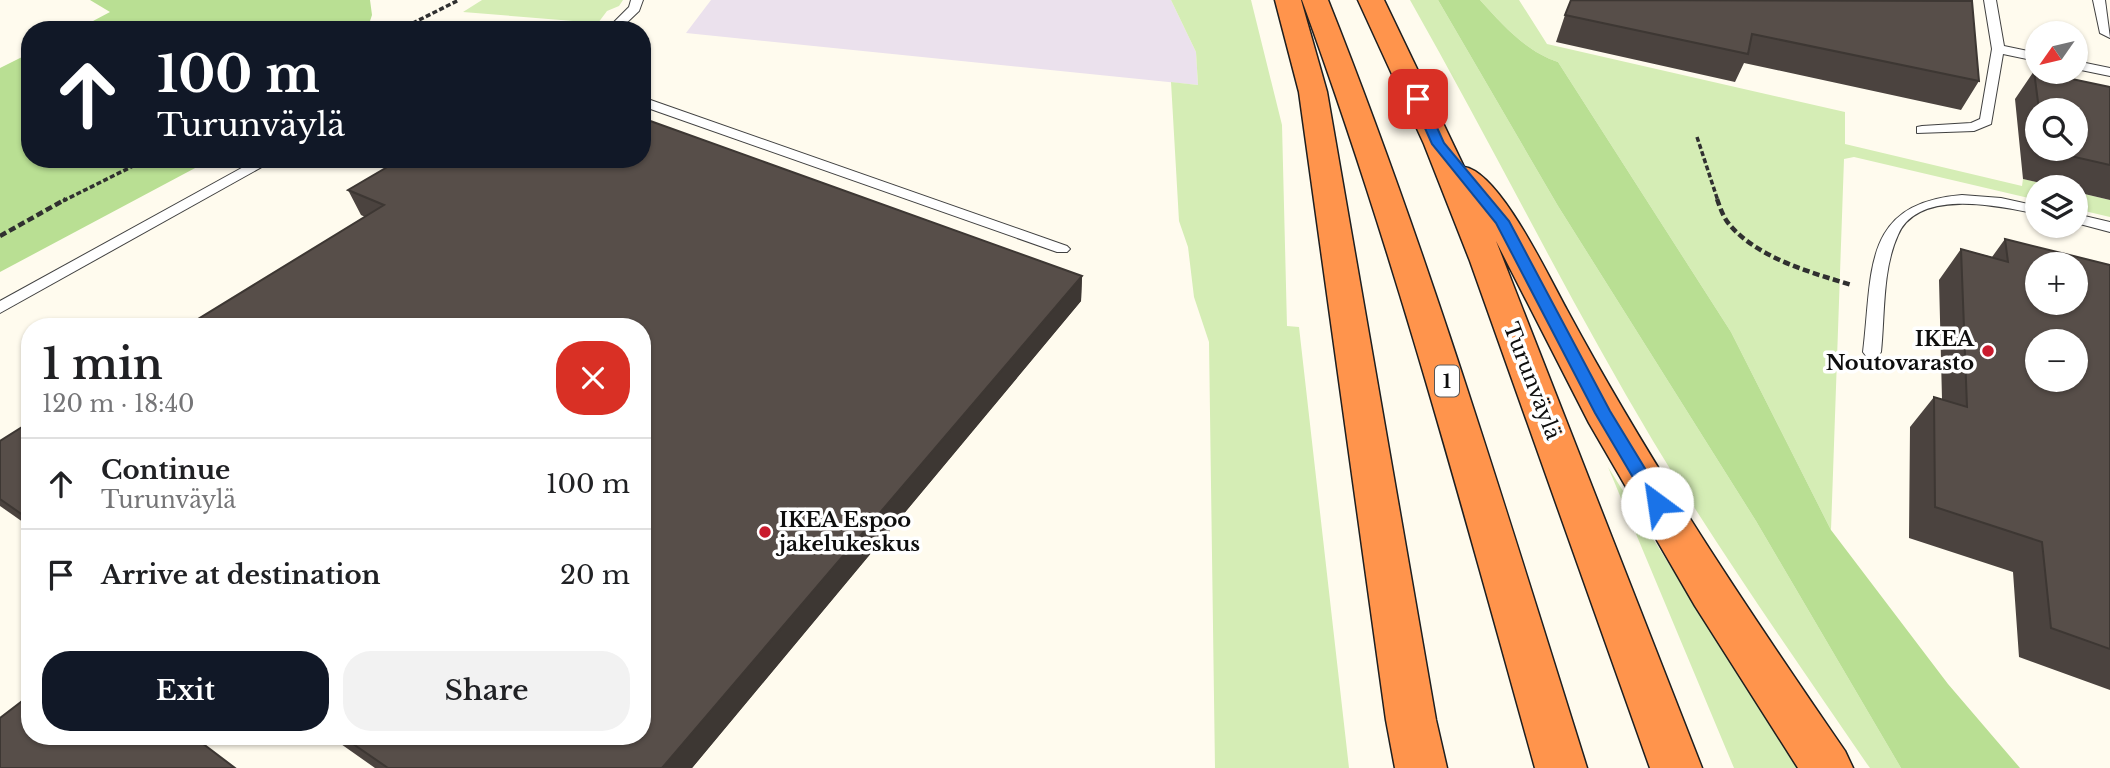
<!DOCTYPE html>
<meta charset="utf-8">
<style>
:root{--surface:#fff;--page:#f2f2f2;--text:#202124;--muted:#757577;--line:#e0e0e0;--accent:#111827}
body{margin:0;font-family:"Libre Baskerville",serif;background:var(--page);color:var(--text);height:100vh;display:flex;flex-direction:column;font-size:26px;white-space:nowrap}
*{box-sizing:border-box;margin:0}
p{font-size:23px;color:var(--muted)}
.icon{flex:none;width:38px;height:38px;fill:none;stroke:currentColor;stroke-width:2;stroke-linecap:round;stroke-linejoin:round}
.map{position:relative;flex:1;overflow:hidden}
.details{position:absolute;left:21px;top:318px;width:630px;height:427px;display:flex;flex-direction:column;background:var(--surface);border-radius:28px;box-shadow:0 2px 5px #0004}
.details>*{flex:none}
.top-card{position:absolute;left:21px;top:21px;width:630px;height:147px;border-radius:28px;box-shadow:0 2px 5px #0004;background:#111827;color:#fff;overflow:hidden}
.needle{width:46px;rotate:236deg}
.controls{position:absolute;left:2025px;top:21px;display:grid;gap:14px}
.controls a{display:grid;place-items:center;width:63px;height:63px;border-radius:50%;background:var(--surface);box-shadow:0 2px 5px #0004;font-size:35px}
.pin{position:absolute;display:grid;place-items:center;width:60px;height:60px;color:#fff;margin:-30px;border-radius:14px;box-shadow:0 4px 10px #0006}
.me{position:absolute;width:77px;margin:-38px;rotate:329deg;stroke-linejoin:round;filter:drop-shadow(0 0 5px #0008)}
.turn{display:flex;align-items:center;gap:24px;height:147px;padding:0 21px;font-size:32px}
.turn .icon{width:91px;height:91px;stroke-width:2.5}
.turn b{display:block;font-size:49px;line-height:60px}
.round{display:grid;place-items:center;flex:none;width:74px;height:74px;border-radius:28px;background:var(--page)}
.summary{display:flex;align-items:center;justify-content:space-between;height:119px;padding:0 21px}
h1{font-size:42px;font-weight:600;line-height:52px}
.cta{display:flex;gap:14px;margin-top:auto;padding:14px 21px}
.cta a{flex:1;height:80px;border-radius:28px;background:var(--accent);color:#fff;font-size:28px;font-weight:600;line-height:80px;text-align:center}
.cta a+a{background:var(--page);color:var(--text)}
ul{padding:0;list-style:none}
li{display:flex;align-items:center;gap:21px;height:91px;padding:0 21px;border-top:2px solid var(--line)}
li div{flex:1}
li b{display:block;font-size:26px}
li em{font-style:normal}
.map>svg:first-child{display:block}
.industrial{fill:#ebe1ed}
.green{fill:#d5edb5}
.forest{fill:#b9df93}
.lines{fill:none;stroke-linecap:round;stroke-linejoin:round}
.lane-casing{stroke:#414141;stroke-width:2}
.highway-casing{stroke:#1f1f1f;stroke-width:3}
.path-far1{stroke:#303030;stroke-width:3.5;stroke-dasharray:5 2.5;stroke-linecap:butt}
.path{stroke:#303030;stroke-width:4.5;stroke-dasharray:7 3.5;stroke-linecap:butt}
.lane{fill:#fff;fill-rule:evenodd}
.highway{fill:#ff944c;fill-rule:evenodd}
.wall{fill:#4b433f;fill-rule:evenodd}
.shaded-wall{fill:#3d3733}
.building{fill:#574e49;stroke:#3d3733;stroke-width:2;fill-rule:evenodd}
.route{fill:#1a73e8;stroke:#114b97;stroke-width:2}
.poi-dot{fill:#c91b2d;stroke:#fff;stroke-width:2.5}
.labels{text-anchor:middle;stroke-width:7;stroke-linejoin:round;paint-order:stroke}
.shield{fill:#fff;stroke:#565656;stroke-width:2}
.shield-label{font-size:19px;font-weight:bold;fill:#0e0e0e}
.poi-label{font-size:21px;font-weight:bold;fill:#0e0e0e;stroke:#fff;text-anchor:end}
.street-label{font-size:21px;fill:#0e0e0e;stroke:#fff}
</style>
<div class="map">
<svg width="2110" height="768" viewBox="0 0 2110 768">
<rect width="100%" height="100%" fill="#fffbee"/>
<polygon class="industrial" points="711,0 1171,0 1196,52 1198,85 686,33"/>
<g class="green">
<polygon points="482,0 623,0 619,6 607,11 598,23 463,12"/>
<polygon points="1171,0 1251,0 1282,125 1287,326 1299,327 1349,768 1215,768 1209,342 1194,297 1188,247 1179,221 1171,82 1198,85 1196,52"/>
<path d="M1410 0H1438L1558 206 1756 521 1901 768H1870L1867 764C1794 657 1720 552 1653 441 1567 297 1493 146 1410 0Z"/>
<path d="M1480 0H1519L1547 44 1845 112V144L2022 186 2023 179 2057 187H2037V200L1854 157 1844 159 1831 530 1731 332 1558 62C1525 51 1503 25 1480 0Z"/>
<polygon points="2076,192 2110,200 2110,217 2076,209"/>
<polygon points="1608,467 1711,631 1802,768 1734,768"/>
</g>
<g class="forest">
<polygon points="90,0 370,0 372,15 367,30 76,30 110,12"/>
<path d="M1438 0H1480C1503 25 1525 51 1558 62L1731 332 1831 530 1948 684 2020 768H1901L1756 521 1558 206Z"/>
<polygon points="30,53 30,159 212,159 0,272 0,68"/>
</g>
<g class="lines">
<defs>
<g id="lane">
<polygon points="631,0 643,0 639,11 619,30 606,30 629,7"/>
<polygon points="1984,0 1996,0 2004,46 2037,53 2037,61 2003,54 1991,124 1974,131 1917,133 1917,127 1922,126 1971,123 1980,119 1992,49"/>
<polygon points="2093,0 2105,0 2110,38 2100,33"/>
<polygon points="2076,61 2110,68 2110,76 2076,69"/>
<polygon points="642,97 1067,246 1070,249 1067,252 1057,252 642,106"/>
<polygon points="258,159 276,159 0,313 0,301"/>
<path d="M1962 195 2001 198 2037 206V214C1999 206 1918 188 1898 235 1882 270 1885 315 1881 352L1878 356H1866L1863 352C1873 272 1861 203 1962 195Z"/>
<polygon points="2076,214 2110,222 2110,232 2076,223"/>
</g>
<g id="highway">
<polygon points="1275,0 1301,0 1327,92 1436,720 1447,768 1395,768 1386,720 1299,92"/>
<path d="M1302 0H1328C1428 251 1506 510 1587 768H1535C1463 510 1394 252 1302 0Z"/>
<path d="M1358 0H1384L1464 167C1500 172 1549 278 1567 310 1650 464 1746 607 1845 751L1853 768H1798L1695 606 1589 423 1496 241 1702 768H1650L1470 261 1424 144Z"/>
</g>
</defs>
<use href="#lane" class="lane-casing"/>
<use href="#highway" class="highway-casing"/>
<g class="path-far1">
<polyline points="411,24 429,30"/>
<polyline points="399,30 459,0"/>
<polyline points="1697,137 1718,201"/>
<polyline points="63,201 147,159"/>
</g>
<g class="path">
<path d="M1717 199C1720 207 1723 217 1729 224 1757 258 1812 273 1852 285"/>
<polyline points="0,236 66,199"/>
</g>
<use href="#lane" class="lane"/>
<use href="#highway" class="highway"/>
</g>
<g class="wall">
<polygon points="1967,0 1979,81 1961,110 1744,63 1735,82 1556,42 1565,15"/>
<path d="M2034 71 2110 87V200L2076 192V187H2057L2023 179 2015 99ZM2037 110H2076V149H2037Z"/>
<polygon points="348,190 1082,276 1081,301 692,768 375,768 331,737 642,737 365,217 361,215"/>
<polygon points="2005,239 2110,265 2110,690 2019,657 2013,572 1909,538 1910,427 1934,397 1942,399 1939,280 1961,249 1992,257"/>
<polygon points="30,422 30,527 0,506 0,441"/>
</g>
<polygon class="shaded-wall" points="1082,276 1081,301 692,768 662,768"/>
<g class="building">
<polygon points="1571,0 1972,1 1979,81 1752,34 1748,54 1565,15"/>
<polygon points="2034,71 2110,87 2110,165 2044,150 2044,149 2076,149 2076,110 2039,110"/>
<polygon points="642,118 1082,276 662,768 388,768 343,737 642,737 642,327 185,327 384,205 348,190 401,159 642,159"/>
<path d="M2005 239 2110 265V649L2051 628 2042 542 1935 507 1934 397 1967 407 1961 249 2008 262ZM2037 264H2076V303H2037ZM2037 341H2076V380H2037Z"/>
<polygon points="30,422 30,520 0,499 0,441"/>
<polygon points="30,695 30,737 194,737 235,768 0,768 0,718"/>
</g>
<polygon class="route" points="1418,95 1424,99 1444,143 1509,221 1610,411 1663,498 1666,503 1663,508 1651,508 1595,413 1496,223 1432,144 1412,99"/>
<g class="poi-dot">
<circle cx="1988" cy="351" r="7"/>
<circle cx="765" cy="532" r="7"/>
</g>
<g class="labels">
<rect class="shield" x="1435" y="365.5" width="24" height="31" rx="5"/>
<g class="shield-label">
<text x="1447" y="388">1</text>
</g>
<g class="poi-label">
<text x="1974" y="346">IKEA<tspan x="1974" dy="24">Noutovarasto</tspan></text>
<text x="779" y="527" text-anchor="start">IKEA Espoo<tspan x="779" dy="24">jakelukeskus</tspan></text>
</g>
<g class="street-label">
<text transform="translate(1532 381) rotate(69)" y="7">Turunväylä</text>
</g>
</g>
</svg>
<div class="controls">
<a><svg class="needle" viewBox="-14 -14 28 28"><path d="M0-13l5 13h-10z" fill="#e53935"/><path d="M0 13l5-13h-10z" fill="#757577"/></svg></a>
<a><svg class="icon" aria-label="search" viewBox="0 0 24 24"><circle cx="10" cy="10" r="6"/><path d="M15 15l6 6"/></svg></a>
<a><svg class="icon" aria-label="layers" viewBox="0 0 24 24"><path d="M12 4l9 5-9 5-9-5zM3 14l9 5 9-5"/></svg></a>
<a>+</a>
<a>−</a>
</div>
<div class="pin" style="left:1418px;top:99px;background:#d93025"><svg class="icon" aria-label="arrive" viewBox="0 0 24 24"><path d="M6 21V4h12l-3 4 3 4H6"/></svg></div>
<svg class="me" style="left:1657px;top:503px" viewBox="-20 -20 40 40"><circle r="19" fill="#fff"/><path d="M0-13L10 11 0 6-10 11z" fill="#1a73e8"/></svg>
<div class="top-card">
<div class="turn"><svg class="icon" aria-label="ahead" viewBox="0 0 24 24"><path d="M12 20V5M6 11l6-6 6 6"/></svg><div><b>100 m</b>Turunväylä</div></div>
</div>
<section class="details">
<div class="summary"><div><h1>1 min</h1><p>120 m · 18:40</p></div><a class="round" style="background:#d93025;color:#fff"><svg class="icon" aria-label="close" viewBox="0 0 24 24"><path d="M6 6l12 12M18 6L6 18"/></svg></a></div>
<ul>
<li><svg class="icon" aria-label="ahead" viewBox="0 0 24 24"><path d="M12 20V5M6 11l6-6 6 6"/></svg><div><b>Continue</b><p>Turunväylä</p></div><em>100 m</em></li>
<li><svg class="icon" aria-label="arrive" viewBox="0 0 24 24"><path d="M6 21V4h12l-3 4 3 4H6"/></svg><div><b>Arrive at destination</b></div><em>20 m</em></li>
</ul>
<div class="cta"><a>Exit</a><a>Share</a></div>
</section>
</div>
